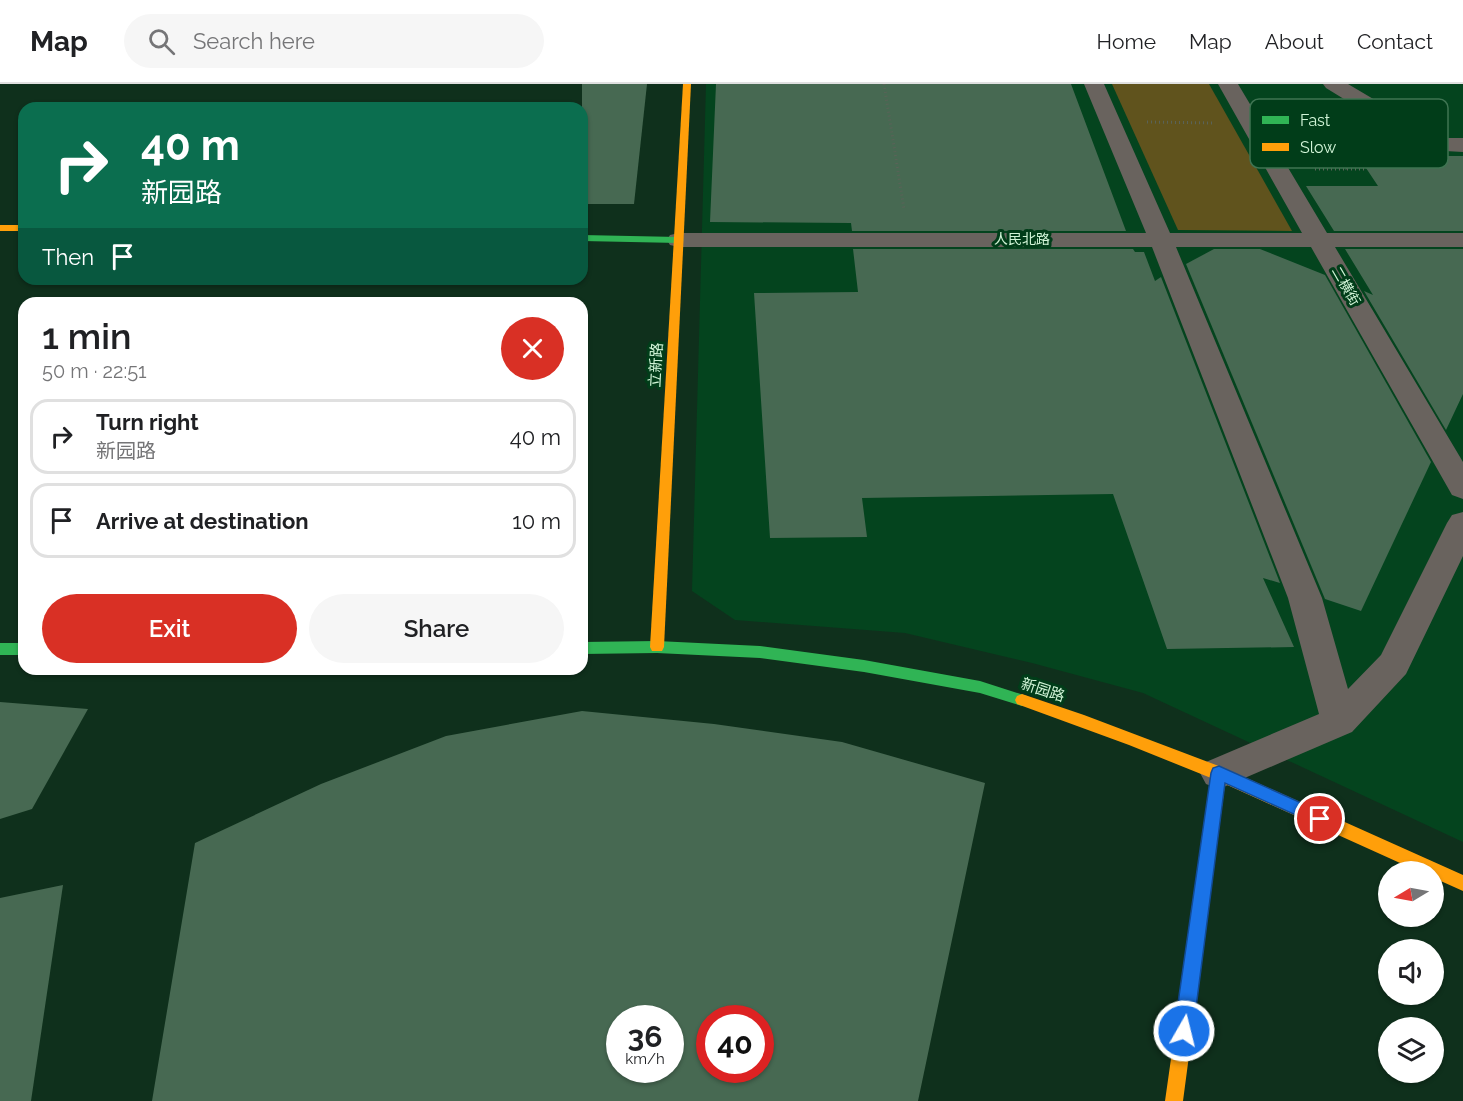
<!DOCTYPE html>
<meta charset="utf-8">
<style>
:root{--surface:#fff;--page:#f6f6f6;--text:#202124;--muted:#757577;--line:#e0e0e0;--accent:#d93025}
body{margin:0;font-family:Raleway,"Noto Sans SC",sans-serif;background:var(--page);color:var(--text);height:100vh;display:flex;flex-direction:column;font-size:22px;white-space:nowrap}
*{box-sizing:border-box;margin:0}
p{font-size:20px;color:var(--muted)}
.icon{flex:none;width:33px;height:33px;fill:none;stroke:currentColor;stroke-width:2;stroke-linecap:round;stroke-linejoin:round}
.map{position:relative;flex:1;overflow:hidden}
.details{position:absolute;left:18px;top:213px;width:570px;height:378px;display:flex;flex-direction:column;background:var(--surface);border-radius:18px;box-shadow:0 2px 4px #0004}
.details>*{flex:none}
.top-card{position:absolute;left:18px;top:18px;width:570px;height:183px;border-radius:18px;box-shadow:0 2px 4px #0004;background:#0b6e4f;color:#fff;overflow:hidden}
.needle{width:39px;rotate:260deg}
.fabs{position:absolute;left:1378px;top:777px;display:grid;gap:12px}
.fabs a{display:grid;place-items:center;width:66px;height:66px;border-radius:50%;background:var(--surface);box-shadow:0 2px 4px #0004;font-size:30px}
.speed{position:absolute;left:606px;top:921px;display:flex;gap:12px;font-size:30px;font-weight:700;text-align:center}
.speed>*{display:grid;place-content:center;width:78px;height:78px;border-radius:50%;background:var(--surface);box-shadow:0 2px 4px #0004;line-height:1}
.speed small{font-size:15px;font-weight:400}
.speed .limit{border:9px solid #d22;background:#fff;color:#111}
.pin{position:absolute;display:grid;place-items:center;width:51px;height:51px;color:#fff;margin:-26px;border:3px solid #fff;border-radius:50%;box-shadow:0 2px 6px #0007}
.me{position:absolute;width:66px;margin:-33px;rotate:8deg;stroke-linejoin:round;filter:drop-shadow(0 0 4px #0008)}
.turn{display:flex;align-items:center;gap:21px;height:126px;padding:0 24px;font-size:27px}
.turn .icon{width:78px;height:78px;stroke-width:2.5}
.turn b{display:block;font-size:42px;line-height:51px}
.then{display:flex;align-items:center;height:57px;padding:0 24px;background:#0003;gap:12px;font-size:22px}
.round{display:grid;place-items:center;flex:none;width:63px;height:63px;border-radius:32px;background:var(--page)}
.summary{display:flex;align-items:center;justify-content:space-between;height:102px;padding:0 24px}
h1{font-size:36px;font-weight:600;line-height:45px}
.primary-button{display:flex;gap:12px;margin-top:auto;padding:12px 24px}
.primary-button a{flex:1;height:69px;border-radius:36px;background:var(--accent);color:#fff;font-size:24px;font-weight:600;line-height:69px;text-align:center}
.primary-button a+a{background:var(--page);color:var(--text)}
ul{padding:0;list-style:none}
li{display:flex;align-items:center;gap:18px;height:75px;margin:0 12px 9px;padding:0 12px;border:3px solid var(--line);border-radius:18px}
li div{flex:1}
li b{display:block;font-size:22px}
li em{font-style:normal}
header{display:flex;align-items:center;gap:36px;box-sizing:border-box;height:84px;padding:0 30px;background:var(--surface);border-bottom:2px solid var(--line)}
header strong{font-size:28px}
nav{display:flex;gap:33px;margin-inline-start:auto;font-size:21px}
.search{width:420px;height:54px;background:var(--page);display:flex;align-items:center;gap:15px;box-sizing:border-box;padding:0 21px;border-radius:33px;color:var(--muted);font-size:22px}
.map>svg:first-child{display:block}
.built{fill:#04441e}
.green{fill:#60531d}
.building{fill:#476952;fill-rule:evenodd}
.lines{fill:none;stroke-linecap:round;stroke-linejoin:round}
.path{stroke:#5a6358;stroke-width:3;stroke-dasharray:1 3;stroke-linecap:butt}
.street{fill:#69635e;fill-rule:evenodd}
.fast{fill:#30b455;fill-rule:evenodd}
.slow{fill:#ff9f0a;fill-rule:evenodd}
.route{fill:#1a73e8;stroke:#114b97;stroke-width:1.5}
.labels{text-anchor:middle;stroke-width:6;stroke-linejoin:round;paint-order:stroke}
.far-street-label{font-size:14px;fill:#d1f4d7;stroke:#013d19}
.street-label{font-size:15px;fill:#d1f4d7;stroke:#013d19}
.key{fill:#013d19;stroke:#3f7452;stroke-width:1.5}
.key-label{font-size:16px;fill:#d1f4d7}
</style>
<header>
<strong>Map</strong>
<div class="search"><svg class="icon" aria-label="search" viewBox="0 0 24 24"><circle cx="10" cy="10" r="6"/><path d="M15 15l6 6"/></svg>Search here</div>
<nav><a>Home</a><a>Map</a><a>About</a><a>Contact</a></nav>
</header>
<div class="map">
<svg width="1463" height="1017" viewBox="0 0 1463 1017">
<rect width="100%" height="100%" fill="#0f301c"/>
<polygon class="built" points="706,0 1463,0 1463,758 1143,609 1032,579 905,549 735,536 692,507"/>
<polygon class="green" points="1112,0 1209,0 1292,147 1178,146"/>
<g class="building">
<polygon points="582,0 647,0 634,120 582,120"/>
<polygon points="716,0 1071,0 1126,147 852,147 851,139 710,138"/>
<polygon points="1358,72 1463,72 1463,147 1334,147 1306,102 1378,102"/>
<polygon points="853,165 1133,165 1135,168 1144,168 1155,197 1161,193 1280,499 1263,494 1294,563 1167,565 1113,410 862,414 867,453 770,454 754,209 858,208"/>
<polygon points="1214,165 1260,165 1325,191 1431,378 1361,527 1325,515 1186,180"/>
<polygon points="1345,165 1463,165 1463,310 1446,346 1364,207 1373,211"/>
<polygon points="0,618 88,625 32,725 0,735"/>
<path d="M582 627 714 640 842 658 985 699 918 1017H152L195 759 321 700 446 652ZM620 934H670V986H620ZM710 934H760V986H710Z"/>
<polygon points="63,801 31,1017 0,1017 0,814"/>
</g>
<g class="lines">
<g class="path">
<polyline points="884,0 904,125"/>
<polyline points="1147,38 1214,39"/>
<polyline points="1315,85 1367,85"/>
<polyline points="1347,85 1330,59 1369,60"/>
</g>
<g class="street">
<polygon points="1084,0 1104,0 1170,149 1302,149 1218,0 1238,0 1327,149 1463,149 1463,163 1335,163 1463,378 1463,415 1452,411 1311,163 1176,163 1322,514 1348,605 1381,571 1447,439 1452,431 1463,428 1463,472 1406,590 1352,648 1219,705 1206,700 1200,689 1206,678 1319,630 1288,514 1152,163 679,163 670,161 667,156 670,151 679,149 1146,149"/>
<polygon points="1323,0 1348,0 1439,54 1463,54 1463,68 1427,66 1326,4"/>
</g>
<g class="fast">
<polygon points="582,151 679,153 684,156 679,159 582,157"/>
<polygon points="657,557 760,562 864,576 980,597 1027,612 1029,616 1027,620 1022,622 980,609 864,588 760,574 657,569 582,570 582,558"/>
<rect x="0" y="559" width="24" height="12"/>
</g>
<g class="slow">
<polygon points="683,0 691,0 664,563 662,567 652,567 650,563"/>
<rect x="0" y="141" width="24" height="6"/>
<polygon points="1022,610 1084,631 1224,684 1463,791 1463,807 1434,794 1434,788 1420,788 1225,700 1183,1017 1165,1017 1211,694 1129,661 1017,620 1015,616 1017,612"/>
</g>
</g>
<polygon class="route" points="1219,682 1326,730 1328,735 1326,740 1320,742 1225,699 1193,947 1190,953 1184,956 1177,953 1174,947 1211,689 1213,684"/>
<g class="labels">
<g class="far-street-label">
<text x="1022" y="160">人民北路</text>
<text transform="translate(1346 202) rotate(60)" y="5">二横街</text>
</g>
<g class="street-label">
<text transform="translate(656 281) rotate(-87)" y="5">立新路</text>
<text transform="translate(1043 606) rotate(18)" y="5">新园路</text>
</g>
</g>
<rect x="1250" y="15" width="198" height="69" rx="9" class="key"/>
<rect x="1262" y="32" width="27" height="8" fill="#30b455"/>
<rect x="1262" y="59" width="27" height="8" fill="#ff9f0a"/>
<g class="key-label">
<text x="1300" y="42">Fast</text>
<text x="1300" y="69">Slow</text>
</g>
</svg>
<div class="fabs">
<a><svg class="needle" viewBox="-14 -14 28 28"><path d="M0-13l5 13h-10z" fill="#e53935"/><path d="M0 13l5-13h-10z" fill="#757577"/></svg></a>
<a><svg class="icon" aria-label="sound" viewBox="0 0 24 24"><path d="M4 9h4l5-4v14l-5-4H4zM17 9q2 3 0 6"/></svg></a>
<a><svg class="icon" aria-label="layers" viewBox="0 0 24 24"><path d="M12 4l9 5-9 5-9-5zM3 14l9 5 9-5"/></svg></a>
</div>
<div class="speed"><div>36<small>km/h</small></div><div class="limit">40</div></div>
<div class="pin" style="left:1320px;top:735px;background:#d93025"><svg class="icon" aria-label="arrive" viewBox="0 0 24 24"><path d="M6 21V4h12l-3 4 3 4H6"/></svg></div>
<svg class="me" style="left:1184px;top:947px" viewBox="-20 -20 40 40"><circle r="17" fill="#1a73e8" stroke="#fff" stroke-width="3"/><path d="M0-11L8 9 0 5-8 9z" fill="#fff"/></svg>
<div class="top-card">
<div class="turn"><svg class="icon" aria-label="right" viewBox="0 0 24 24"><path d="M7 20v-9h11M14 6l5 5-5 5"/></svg><div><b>40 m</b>新园路</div></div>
<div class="then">Then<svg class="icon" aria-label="arrive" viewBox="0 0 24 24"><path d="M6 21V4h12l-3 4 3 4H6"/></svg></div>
</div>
<section class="details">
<div class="summary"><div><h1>1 min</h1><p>50 m · 22:51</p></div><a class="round" style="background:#d93025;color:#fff"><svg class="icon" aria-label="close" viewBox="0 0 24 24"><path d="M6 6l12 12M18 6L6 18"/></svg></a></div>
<ul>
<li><svg class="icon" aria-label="right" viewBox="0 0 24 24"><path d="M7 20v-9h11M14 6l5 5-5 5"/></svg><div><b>Turn right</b><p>新园路</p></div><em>40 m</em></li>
<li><svg class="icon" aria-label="arrive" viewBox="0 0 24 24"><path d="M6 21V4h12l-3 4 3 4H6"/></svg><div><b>Arrive at destination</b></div><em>10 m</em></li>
</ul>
<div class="primary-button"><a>Exit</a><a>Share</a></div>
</section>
</div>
